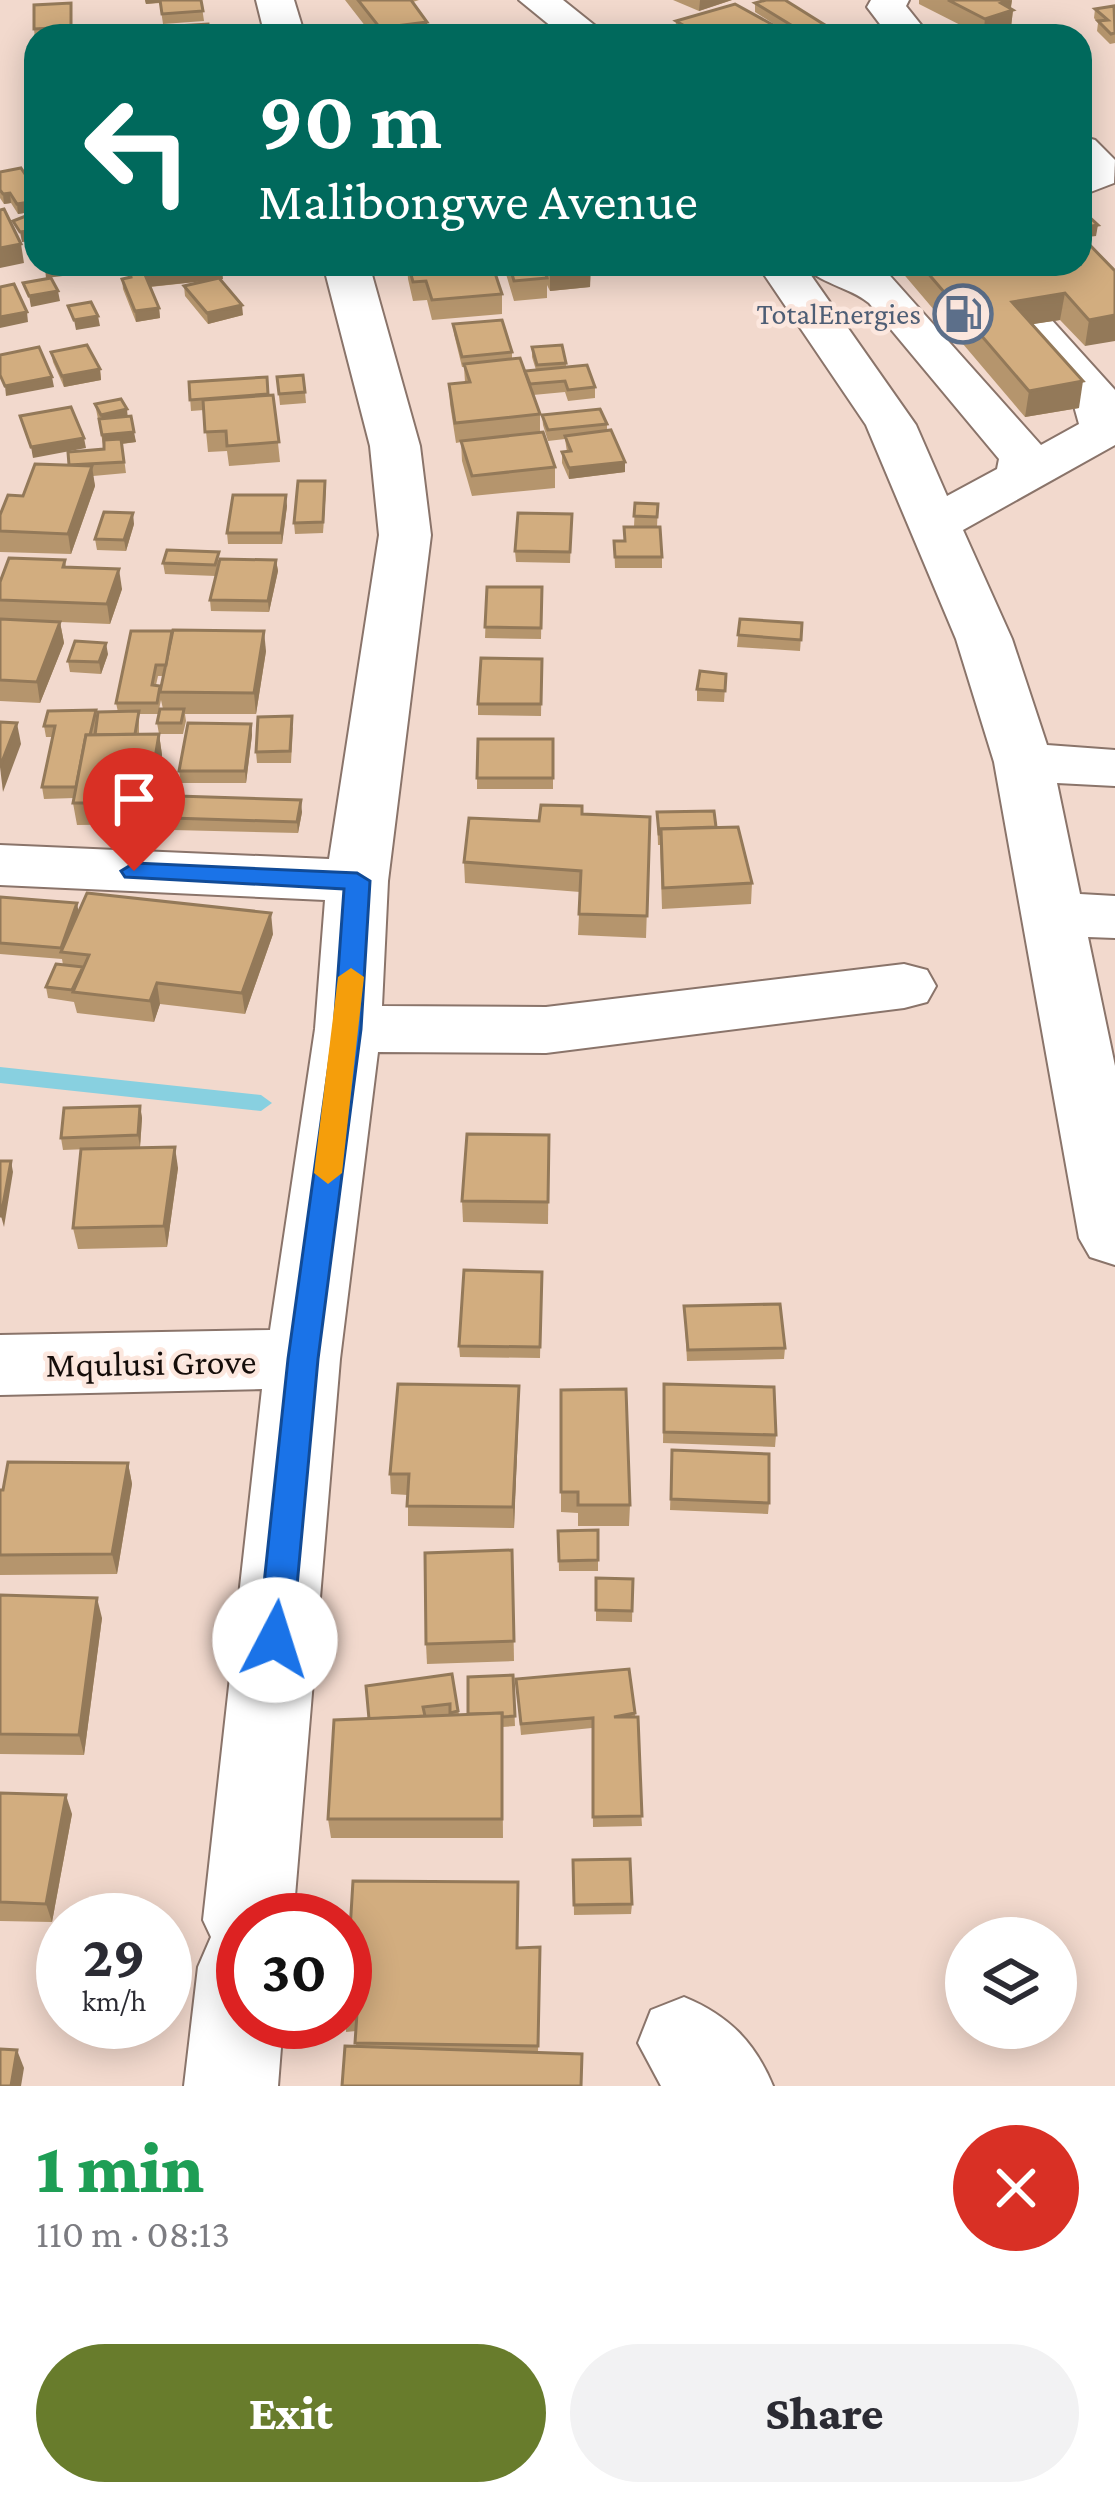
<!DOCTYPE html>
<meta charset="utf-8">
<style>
:root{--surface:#fff;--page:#f2f2f3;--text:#2b2b33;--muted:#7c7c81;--accent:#687c2c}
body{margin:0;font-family:"Crimson Pro",serif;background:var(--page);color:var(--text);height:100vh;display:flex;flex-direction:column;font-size:45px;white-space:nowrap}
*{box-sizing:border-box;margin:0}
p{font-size:39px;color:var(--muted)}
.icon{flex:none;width:66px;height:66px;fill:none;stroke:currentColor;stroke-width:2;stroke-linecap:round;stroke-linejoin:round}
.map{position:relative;height:2086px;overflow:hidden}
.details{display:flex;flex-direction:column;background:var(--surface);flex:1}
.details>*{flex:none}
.banner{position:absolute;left:24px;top:24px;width:1068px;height:252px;border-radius:36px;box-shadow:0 6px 30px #0003;background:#00695c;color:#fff;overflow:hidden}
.buttons{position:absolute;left:945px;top:1917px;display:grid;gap:24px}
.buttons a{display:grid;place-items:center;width:132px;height:132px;border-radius:50%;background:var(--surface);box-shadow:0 6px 30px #0003;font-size:60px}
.speed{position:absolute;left:36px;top:1893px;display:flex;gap:24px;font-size:60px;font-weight:700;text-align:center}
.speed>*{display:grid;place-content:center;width:156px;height:156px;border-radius:50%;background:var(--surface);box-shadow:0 6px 30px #0003;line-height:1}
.speed small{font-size:30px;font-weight:400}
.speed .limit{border:18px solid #d22;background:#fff;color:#111}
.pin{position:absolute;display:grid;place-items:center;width:102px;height:102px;color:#fff;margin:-123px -51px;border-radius:50% 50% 50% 0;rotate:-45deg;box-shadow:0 0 12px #0007}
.pin .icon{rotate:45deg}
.me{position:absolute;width:132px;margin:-66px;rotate:5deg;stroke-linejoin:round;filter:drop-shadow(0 0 9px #0008)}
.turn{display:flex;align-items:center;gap:42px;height:252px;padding:0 36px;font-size:54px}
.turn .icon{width:156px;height:156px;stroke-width:2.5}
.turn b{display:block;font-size:84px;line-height:102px}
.round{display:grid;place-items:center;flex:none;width:126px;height:126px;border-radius:63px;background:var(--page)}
.summary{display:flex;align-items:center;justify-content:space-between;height:204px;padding:0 36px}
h1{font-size:72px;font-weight:800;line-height:90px;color:#1e9e55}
.primary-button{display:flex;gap:24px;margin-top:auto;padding:24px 36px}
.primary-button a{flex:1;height:138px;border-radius:72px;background:var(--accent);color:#fff;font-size:48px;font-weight:800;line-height:138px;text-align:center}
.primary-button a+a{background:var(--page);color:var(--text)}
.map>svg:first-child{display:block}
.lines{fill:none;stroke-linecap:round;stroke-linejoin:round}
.stream{fill:#88d0e0;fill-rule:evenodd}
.minor-casing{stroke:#8a746a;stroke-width:4}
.minor{fill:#fff;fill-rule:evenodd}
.wall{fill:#b5956d;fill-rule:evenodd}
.shaded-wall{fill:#937959}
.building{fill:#d2ad7f;stroke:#937959;stroke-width:3}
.route{fill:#1a73e8;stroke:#114b97;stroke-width:3}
.slow{fill:#f59e0b}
.labels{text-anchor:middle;stroke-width:9;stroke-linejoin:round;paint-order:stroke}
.far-service-label{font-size:30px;fill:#4e5e75;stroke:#fce7de;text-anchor:end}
.street-label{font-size:36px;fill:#150d0a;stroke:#fce7de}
</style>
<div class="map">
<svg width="1115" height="2086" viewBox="0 0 1115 2086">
<rect width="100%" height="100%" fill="#f2d9cd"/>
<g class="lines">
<polygon class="stream" points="0,1067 261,1095 272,1103 261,1111 0,1083"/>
<defs>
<g id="minor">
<polygon points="256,0 294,0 305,36 265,36"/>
<polygon points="519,0 563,0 608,36 563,36"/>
<polygon points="871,0 909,0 906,6 930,36 889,36 867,7"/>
<polygon points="1080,136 1095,140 1115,160 1114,183 1080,196"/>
<polygon points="323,264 369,264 420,446 431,535 388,881 382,1006 546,1007 904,964 927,970 936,986 927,1002 904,1008 546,1053 378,1052 340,1359 293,1920 243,1920 243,2022 283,2022 278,2086 184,2086 198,1967 211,1937 203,1920 262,1389 0,1395 0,1335 270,1330 315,1029 325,900 0,885 0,845 329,859 379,535 370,446"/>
<path d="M757 264H803L916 425 947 496 997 469 999 459 869 303C850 287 817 283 803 264L883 268 1041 445 1079 424 1072 399 953 264H1001L1115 390V445L963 530 1012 639 1047 745 1115 750V786L1057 783 1080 894 1115 896V938L1088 937 1115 1066V1265L1090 1257 1079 1238 994 762 956 639 866 425Z"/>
<path d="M684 1997C728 2015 755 2042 773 2086H661L638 2043 651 2010Z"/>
</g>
</defs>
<use href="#minor" class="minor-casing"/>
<use href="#minor" class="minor"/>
</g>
<g class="wall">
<polygon points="145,0 201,0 204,21 163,24 160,3 146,4"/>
<polygon points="345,0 419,0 413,2 427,22 428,36 373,36"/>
<polygon points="673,0 732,0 699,11"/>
<polygon points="919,0 1012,0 1011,8 1013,10 1011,27 982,36 919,4"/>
<polygon points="71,3 72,36 36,36 35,39 34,29"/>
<polygon points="755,3 836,32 836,36 793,36 755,12"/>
<polygon points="1115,7 1115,43 1110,44 1097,31 1098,23 1094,18 1095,9"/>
<polygon points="676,21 793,36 675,36"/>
<polygon points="0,172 36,211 18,214 11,203 4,204 0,198"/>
<polygon points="407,264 677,264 677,268 590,276 590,287 550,291 547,285 547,298 514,301 506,274 496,275 502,294 502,314 432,320 427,300 413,301 408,279"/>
<polygon points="895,264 977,264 980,268 1115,271 1085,346 1060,320 1032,324 1079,408 1025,417"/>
<polygon points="131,277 223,279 220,279 243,315 208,324 185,296 184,286 205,281 150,287 159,308 160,318 136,322 123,289 122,279"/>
<polygon points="453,324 512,352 512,359 525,372 536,370 532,357 532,347 566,363 566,367 595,387 595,398 568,401 565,392 533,395 540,414 540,433 555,467 555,488 472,496 462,461 461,442 456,443 450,404 449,384 465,382 464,367 462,367 454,334"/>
<polygon points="51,352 100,369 101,380 64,387 53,362"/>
<polygon points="277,377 305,392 306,403 280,405"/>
<polygon points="189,382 273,395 280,462 229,466 227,451 208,452 204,410 191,411"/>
<polygon points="95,404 128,416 136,442 122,444 126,473 93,476 95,486 71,554 0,552 0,515 23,496 69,465 104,449"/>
<polygon points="542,415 607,424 607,431 625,472 569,479 562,463 562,452 567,452 565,439 548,441 543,425"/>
<polygon points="326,491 323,533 295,534 294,523"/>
<polygon points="635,503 658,504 657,527 662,557 662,568 615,568 614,541 624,541 634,527"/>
<polygon points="287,506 282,544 228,544 227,533"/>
<polygon points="572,514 570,563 516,562 515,551"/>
<polygon points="134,524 126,551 97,550 95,539"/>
<polygon points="65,560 66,567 122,589 110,624 60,622 64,643 40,703 0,701 0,582"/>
<polygon points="220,560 276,560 278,571 269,612 211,611 210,600 216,576 165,574 163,563"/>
<polygon points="487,587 542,587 541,639 485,638"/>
<polygon points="740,619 802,623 800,651 737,647"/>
<path d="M131 631 266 651 256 714H185L186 721 183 734H159L157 723 163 709 161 700 158 714H139V734H159L162 755 157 782 174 803 172 816 302 812 298 833 173 830 172 819 171 824 77 825 73 803 74 798 44 799 42 787 52 737H46L44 726 96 710 97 719 118 712 116 703ZM158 676H163L161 690 156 685Z"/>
<polygon points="108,654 101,674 70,672 68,661"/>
<polygon points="542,659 541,716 478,715 478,704"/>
<polygon points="726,674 724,702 697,701 697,689"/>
<polygon points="251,724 252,735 246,783 181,783 179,771"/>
<polygon points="293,727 291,763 257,763 256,752"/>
<polygon points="553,739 553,789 477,789 477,778"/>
<polygon points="657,812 716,827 752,883 751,904 662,909 660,845 658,845"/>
<polygon points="582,814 650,817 646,938 578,935 580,892 465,883 464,862 539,821"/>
<polygon points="0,897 79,912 273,934 245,1014 160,1004 154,1022 77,1013 74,1002 48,998 46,987 63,965 62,959 0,954"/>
<polygon points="140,1106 142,1118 140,1147 63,1150 61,1138"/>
<polygon points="549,1135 548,1224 463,1222 462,1201"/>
<polygon points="178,1168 167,1247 78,1249 73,1228"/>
<polygon points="542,1272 540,1358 460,1357 459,1346"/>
<polygon points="684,1306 785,1348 784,1359 687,1361"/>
<polygon points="664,1384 776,1435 775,1447 663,1443"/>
<polygon points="519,1386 514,1528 408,1526 408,1495 391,1494 390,1474"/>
<polygon points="561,1390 630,1505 629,1526 578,1526 578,1513 561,1512"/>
<polygon points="672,1450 769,1503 768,1514 670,1510"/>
<polygon points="128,1463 132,1484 117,1574 0,1575 0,1490"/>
<polygon points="598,1530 598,1571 559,1571 558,1531"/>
<polygon points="512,1550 514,1661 427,1664 426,1644"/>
<polygon points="596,1578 633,1579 632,1622 596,1621"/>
<polygon points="0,1595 102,1618 84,1755 0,1754"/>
<polygon points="452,1674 459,1715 468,1714 513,1675 515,1726 502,1727 503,1838 331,1838 328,1819 369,1719"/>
<polygon points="516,1679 635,1713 642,1826 593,1827 592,1728 521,1735"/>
<polygon points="0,1793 72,1814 52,1922 0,1921"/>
<polygon points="573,1860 632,1904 631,1914 574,1915"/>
<polygon points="540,1947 538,2053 356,2047 356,2031 346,2032 345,1995 518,1948"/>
<polygon points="64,2022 115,2022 114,2027 66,2027"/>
</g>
<g class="shaded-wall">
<polygon points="145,0 175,0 175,1 146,4"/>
<polygon points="700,0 732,0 699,11"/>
<polygon points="1012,0 1010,11 1013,10 1011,27 983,36 985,19 1001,3"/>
<polygon points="427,22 428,36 380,36 380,28"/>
<polygon points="709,28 708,36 695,36 695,32"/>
<polygon points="10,193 11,203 4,204 3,194"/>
<polygon points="36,201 36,211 18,214 17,204"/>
<polygon points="1098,225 1096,236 1080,238 1080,228"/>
<polygon points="36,230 36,241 22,242 20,232"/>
<polygon points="21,244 24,263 0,268 0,248"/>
<polygon points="77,264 79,274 46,278 45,268"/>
<polygon points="591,268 590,287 550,291 550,272"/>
<polygon points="222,269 223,279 147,287 146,277"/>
<polygon points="58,291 60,301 31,307 29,296"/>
<polygon points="1065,293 1060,320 1008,328 1012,302"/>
<polygon points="242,305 243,315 208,324 207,313"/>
<polygon points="159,308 160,318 136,322 135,311"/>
<polygon points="27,312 28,322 0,328 0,317"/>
<polygon points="1115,315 1115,341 1085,346 1089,320"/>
<polygon points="98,316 100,326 76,330 74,320"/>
<polygon points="100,369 101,380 64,387 62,376"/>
<polygon points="52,377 54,387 6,396 5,386"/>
<polygon points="1083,381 1079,408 1025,417 1029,391"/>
<polygon points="127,409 128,420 103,425 101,415"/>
<polygon points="134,432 136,442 103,446 102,435"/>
<polygon points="84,438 86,448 33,458 31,447"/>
<polygon points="625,462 625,472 569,479 569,468"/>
<polygon points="92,466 95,486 71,554 68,534"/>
<polygon points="286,495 287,506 282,544 281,533"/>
<polygon points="133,513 134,524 126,551 124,540"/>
<polygon points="276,560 278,571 269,612 268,601"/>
<polygon points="119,569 122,589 110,624 107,604"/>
<polygon points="60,622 64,643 40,703 37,682"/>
<polygon points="264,631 266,651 256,714 254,693"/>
<polygon points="106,643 108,654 101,674 99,662"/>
<polygon points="17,723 21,744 3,792 0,767"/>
<polygon points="251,724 252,735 246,783 245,771"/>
<polygon points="159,734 162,755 154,803 151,782"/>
<polygon points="171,782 174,803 171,824 168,803"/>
<polygon points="301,800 302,812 298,833 297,822"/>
<polygon points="77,903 79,914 62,952 61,948"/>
<polygon points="271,913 273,934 245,1014 242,993"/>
<polygon points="157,983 160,1004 154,1022 150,1001"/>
<polygon points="140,1106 142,1118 140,1147 138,1135"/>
<polygon points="175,1147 178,1168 167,1247 164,1226"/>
<polygon points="11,1161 13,1172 4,1227 1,1216"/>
<polygon points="519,1386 519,1407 514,1528 513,1507"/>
<polygon points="128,1463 132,1484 117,1574 112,1554"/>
<polygon points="97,1598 102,1618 84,1755 79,1735"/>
<polygon points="66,1795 72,1814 52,1922 46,1904"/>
<polygon points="17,2050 24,2068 21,2086 11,2086"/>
</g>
<g class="building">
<polygon points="160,0 201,0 203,11 162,14"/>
<polygon points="358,0 411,0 427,22 380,28"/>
<polygon points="766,0 785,0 836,32 820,36 809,36 755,3"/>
<polygon points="948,0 1010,0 1001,3 1013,10 985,19"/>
<polygon points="71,3 71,27 34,29 34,5"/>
<polygon points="735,4 793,36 722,36 709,28 695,32 676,21"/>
<polygon points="1114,6 1115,33 1111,34 1098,21 1108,20 1095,9"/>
<polygon points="208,24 209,36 146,36 145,28"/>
<polygon points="480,32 483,36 443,36"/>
<polygon points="21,168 25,174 36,173 36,180 27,182 36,190 36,201 17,204 10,193 3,194 0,190 0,172"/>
<polygon points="4,209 21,244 0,248 0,210"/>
<polygon points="36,212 36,230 20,232 13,221"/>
<polygon points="1085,213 1098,225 1080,228 1080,214"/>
<polygon points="1085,240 1115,271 1115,315 1089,320 1065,293 1012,302 1083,381 1029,391 920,264 977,264 980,268 1007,264 1080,264 1080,241"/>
<polygon points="43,264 73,264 45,268"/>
<polygon points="156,264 220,264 222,269 146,277 159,308 135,311 122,279 131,277 129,267"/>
<polygon points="408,264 492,264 502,294 432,300 426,281 413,282"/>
<polygon points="509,264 543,264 547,278 514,281"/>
<polygon points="546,264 589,264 591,268 550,272"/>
<polygon points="51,278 58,291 29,296 23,283"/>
<polygon points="219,278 242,305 207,313 184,286"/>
<polygon points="14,284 27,312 0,317 0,287"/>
<polygon points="91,302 98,316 74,320 68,306"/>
<polygon points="502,320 512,352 462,357 453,324"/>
<polygon points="87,345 100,369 62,376 51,352"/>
<polygon points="562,345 566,363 537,365 532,347"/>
<polygon points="39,347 52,377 5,386 0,375 0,355"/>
<polygon points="520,358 540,414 455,423 449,384 470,382 464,364"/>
<polygon points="587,365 595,387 568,390 565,381 530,384 525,371"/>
<polygon points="303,375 305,392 279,394 277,377"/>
<polygon points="267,377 268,394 190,400 189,382"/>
<polygon points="273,395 279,442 227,446 226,431 205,432 203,400"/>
<polygon points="121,399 127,409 101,415 95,404"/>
<polygon points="71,407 84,438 31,447 20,416"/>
<polygon points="600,409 607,424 548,430 542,415"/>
<polygon points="131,416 134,432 102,435 99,419"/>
<polygon points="611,430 625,462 569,468 562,452 571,451 565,436"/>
<polygon points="543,432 555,467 472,476 461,441"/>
<polygon points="121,439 124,462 69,465 68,452 104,449 104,440"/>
<polygon points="35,464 92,466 68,534 0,531 0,515 8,495 23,496"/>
<polygon points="298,481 325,481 323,522 294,523"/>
<polygon points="233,495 286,495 281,533 227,533"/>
<polygon points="635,503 658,504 657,517 634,516"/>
<polygon points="104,512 133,513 124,540 95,539"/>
<polygon points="518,513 572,514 570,552 515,551"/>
<polygon points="624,527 660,527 662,557 615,557 614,541 625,541"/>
<polygon points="167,550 219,552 215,565 163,563"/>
<polygon points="9,558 65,560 63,567 119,569 107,604 0,600 0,582"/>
<polygon points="220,559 276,560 268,601 210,600"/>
<polygon points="487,587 542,587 541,628 485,627"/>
<polygon points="0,619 60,622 37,682 0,680"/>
<polygon points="740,619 802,623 801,640 738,635"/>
<polygon points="173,630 264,631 254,693 160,692"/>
<polygon points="131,631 172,631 166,665 156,665 152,685 160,686 157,703 116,703"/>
<polygon points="75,641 106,643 99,662 68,661"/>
<polygon points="481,658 542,659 541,704 478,704"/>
<polygon points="700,671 726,674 725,691 697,689"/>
<polygon points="160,709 184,709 181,723 157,723"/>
<polygon points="96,710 90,735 86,735 76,787 42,787 55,726 44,726 48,711"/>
<polygon points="139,711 135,734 95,735 98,712"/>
<polygon points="292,716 290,751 256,752 258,717"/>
<polygon points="0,722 17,723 0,767"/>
<polygon points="188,723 251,724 245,771 179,771"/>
<polygon points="159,734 151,782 171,782 168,803 73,803 86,735"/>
<polygon points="478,739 553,739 553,778 477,778"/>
<polygon points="177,796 301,800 297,822 172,818"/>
<polygon points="541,805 582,806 582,814 650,817 647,916 579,914 581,871 464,862 469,818 539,821"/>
<polygon points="714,811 716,827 661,829 661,834 659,834 657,812"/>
<polygon points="738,827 752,883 663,888 661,829"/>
<polygon points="87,893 271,913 242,993 157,983 150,1001 73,992 89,955 61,952"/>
<polygon points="0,897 77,903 61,948 0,943"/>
<polygon points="56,964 83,967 72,990 46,987"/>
<polygon points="140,1106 138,1135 61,1138 64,1108"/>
<polygon points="467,1134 549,1135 548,1202 462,1201"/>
<polygon points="175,1147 164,1226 73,1228 81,1149"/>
<polygon points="0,1161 11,1161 1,1216 0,1216"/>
<polygon points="464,1270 542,1272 540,1347 459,1346"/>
<polygon points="780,1304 785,1348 688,1350 684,1306"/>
<polygon points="398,1384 519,1386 513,1507 407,1506 409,1474 390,1474"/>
<polygon points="664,1384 774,1387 776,1435 664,1432"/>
<polygon points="626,1389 630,1505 578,1505 578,1492 561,1492 561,1390"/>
<polygon points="672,1450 769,1454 769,1503 671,1499"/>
<polygon points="8,1462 128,1463 112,1554 0,1555 0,1490 3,1490"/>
<polygon points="598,1530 598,1560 559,1561 558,1531"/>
<polygon points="512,1550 514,1641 426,1644 425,1553"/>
<polygon points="596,1578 633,1579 632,1611 596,1610"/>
<polygon points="0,1595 97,1598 79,1735 0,1734"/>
<polygon points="629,1669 635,1713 614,1717 638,1717 642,1816 593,1817 593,1718 521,1724 516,1679"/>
<polygon points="452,1674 458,1711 450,1713 450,1704 423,1707 425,1716 369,1719 366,1686"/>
<polygon points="513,1675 515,1716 502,1717 502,1713 468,1714 468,1677"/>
<polygon points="502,1713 502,1819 328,1819 334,1720"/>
<polygon points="0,1793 66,1795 46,1904 0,1902"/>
<polygon points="630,1859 632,1904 574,1905 573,1860"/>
<polygon points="353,1881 518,1882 517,1948 540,1947 538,2046 355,2043 357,2013 345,2013"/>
<polygon points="345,2046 582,2054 581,2086 342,2086"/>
<polygon points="0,2049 17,2050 11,2086 0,2086"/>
</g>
<polygon class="route" points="134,863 357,873 370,881 361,1029 318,1359 292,1640 287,1650 275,1654 263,1650 258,1640 288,1359 334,1029 344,889 125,877 121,871"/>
<polygon class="slow" points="351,968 364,977 342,1173 328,1184 314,1173 338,977"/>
<defs>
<symbol id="fuel-ring" viewBox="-11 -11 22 22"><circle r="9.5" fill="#fce7de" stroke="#5c6f8a" stroke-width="1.5"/><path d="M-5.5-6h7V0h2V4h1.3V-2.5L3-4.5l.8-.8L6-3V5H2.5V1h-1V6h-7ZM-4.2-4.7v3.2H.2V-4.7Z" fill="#5c6f8a"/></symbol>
</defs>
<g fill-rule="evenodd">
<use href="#fuel-ring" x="930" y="281" width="66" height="66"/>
</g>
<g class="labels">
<g class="far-service-label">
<text x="921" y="324">TotalEnergies</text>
</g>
<g class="street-label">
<text transform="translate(151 1362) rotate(-1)" y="13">Mqulusi Grove</text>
</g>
</g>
</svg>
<div class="buttons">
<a><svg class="icon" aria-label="layers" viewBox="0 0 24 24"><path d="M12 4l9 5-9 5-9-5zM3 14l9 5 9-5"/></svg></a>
</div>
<div class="speed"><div>29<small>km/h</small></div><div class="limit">30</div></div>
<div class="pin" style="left:134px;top:871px;background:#d93025"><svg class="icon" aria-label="arrive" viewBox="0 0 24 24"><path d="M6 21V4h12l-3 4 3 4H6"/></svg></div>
<svg class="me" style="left:275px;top:1640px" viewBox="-20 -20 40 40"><circle r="19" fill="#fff"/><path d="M0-13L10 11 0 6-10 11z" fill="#1a73e8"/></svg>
<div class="banner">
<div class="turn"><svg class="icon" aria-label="left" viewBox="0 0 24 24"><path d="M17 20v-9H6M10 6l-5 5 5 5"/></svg><div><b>90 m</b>Malibongwe Avenue</div></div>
</div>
</div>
<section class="details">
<div class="summary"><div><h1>1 min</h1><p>110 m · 08:13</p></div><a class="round" style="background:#d93025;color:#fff"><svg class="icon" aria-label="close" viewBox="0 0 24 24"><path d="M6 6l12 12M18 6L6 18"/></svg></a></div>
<div class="primary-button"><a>Exit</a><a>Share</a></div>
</section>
